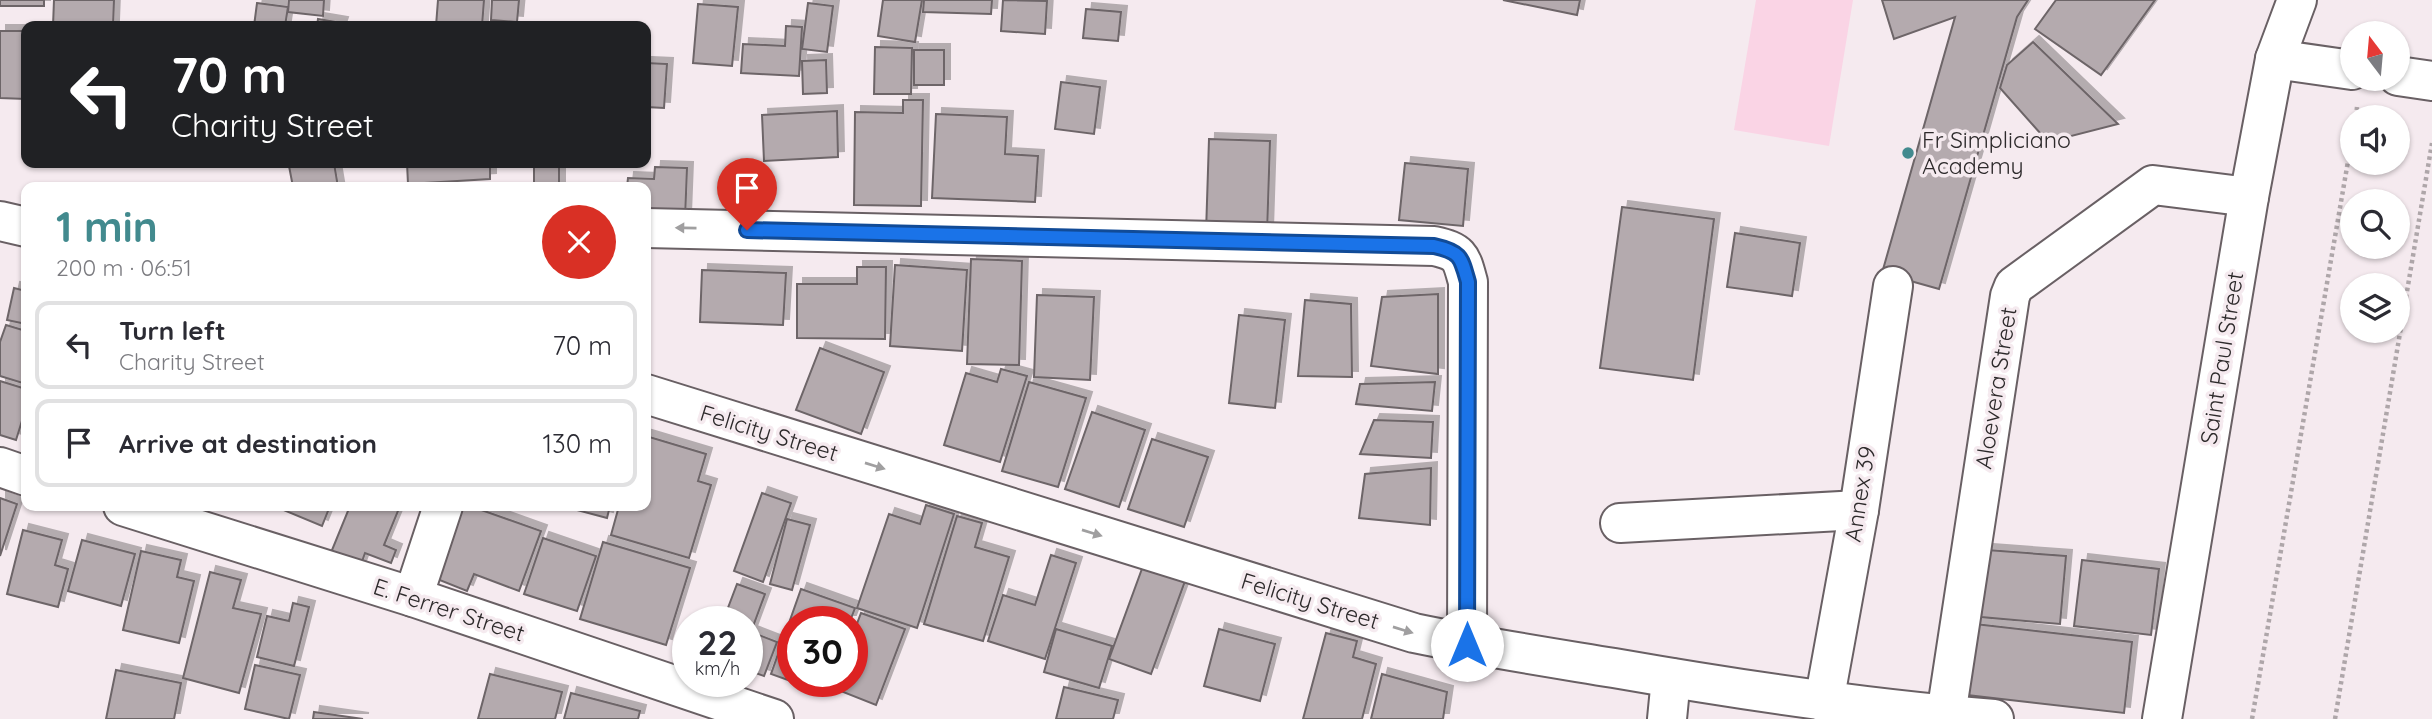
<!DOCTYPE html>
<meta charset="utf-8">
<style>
:root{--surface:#fff;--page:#f2f2f3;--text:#2b2b33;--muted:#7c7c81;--line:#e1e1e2;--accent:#428a8e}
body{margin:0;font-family:Quicksand,sans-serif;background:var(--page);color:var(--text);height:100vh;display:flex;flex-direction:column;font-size:26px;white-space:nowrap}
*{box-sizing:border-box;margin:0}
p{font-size:23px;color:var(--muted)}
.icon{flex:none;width:38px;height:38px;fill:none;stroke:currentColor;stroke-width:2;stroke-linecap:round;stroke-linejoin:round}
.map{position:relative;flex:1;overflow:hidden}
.panel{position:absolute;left:21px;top:182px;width:630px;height:329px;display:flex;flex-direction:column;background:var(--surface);border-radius:14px;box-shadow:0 2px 5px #0004}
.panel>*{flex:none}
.hud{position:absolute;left:21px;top:21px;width:630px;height:147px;border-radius:14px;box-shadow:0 2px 5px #0004;background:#202124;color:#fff;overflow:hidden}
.needle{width:46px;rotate:344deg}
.buttons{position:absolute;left:2340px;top:21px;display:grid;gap:14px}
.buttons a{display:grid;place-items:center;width:70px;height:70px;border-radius:50%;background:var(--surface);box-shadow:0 2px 5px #0004;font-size:35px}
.speed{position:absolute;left:672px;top:606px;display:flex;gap:14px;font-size:35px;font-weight:700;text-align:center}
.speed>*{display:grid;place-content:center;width:91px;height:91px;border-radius:50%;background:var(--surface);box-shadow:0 2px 5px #0004;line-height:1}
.speed small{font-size:18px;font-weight:400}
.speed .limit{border:10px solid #d22;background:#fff;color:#111}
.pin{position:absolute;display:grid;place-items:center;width:60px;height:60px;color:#fff;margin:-72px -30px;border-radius:50% 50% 50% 0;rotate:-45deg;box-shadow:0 0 7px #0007}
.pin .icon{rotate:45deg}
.me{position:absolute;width:77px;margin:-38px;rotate:0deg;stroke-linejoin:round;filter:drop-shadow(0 0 5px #0008)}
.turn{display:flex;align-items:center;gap:24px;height:147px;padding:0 35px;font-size:32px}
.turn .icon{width:91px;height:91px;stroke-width:2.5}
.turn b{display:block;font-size:49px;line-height:60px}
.round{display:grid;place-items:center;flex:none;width:74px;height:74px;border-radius:37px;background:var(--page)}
.headline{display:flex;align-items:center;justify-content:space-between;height:119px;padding:0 35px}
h1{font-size:42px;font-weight:700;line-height:52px;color:var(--accent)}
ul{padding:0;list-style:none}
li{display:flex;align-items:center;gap:21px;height:88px;margin:0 14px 10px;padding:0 21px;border:4px solid var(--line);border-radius:14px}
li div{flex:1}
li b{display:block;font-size:26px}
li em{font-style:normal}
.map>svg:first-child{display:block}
.park{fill:#fad4e5}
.building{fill:#b4aaae;stroke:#6d6568;stroke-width:2;filter:url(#shadow)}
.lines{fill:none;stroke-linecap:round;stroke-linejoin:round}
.minor-casing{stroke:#696064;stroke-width:42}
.path{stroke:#aea6a9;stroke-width:4.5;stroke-dasharray:3.5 3.5;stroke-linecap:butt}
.minor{stroke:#fff;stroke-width:38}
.oneway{fill:#a09fa0}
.route-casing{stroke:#114b97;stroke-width:18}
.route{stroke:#1a73e8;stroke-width:12}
.poi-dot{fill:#428a8e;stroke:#f5eaef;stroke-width:2.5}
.labels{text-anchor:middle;stroke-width:7;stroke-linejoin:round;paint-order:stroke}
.poi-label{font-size:23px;fill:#2d2a2b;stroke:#f5eaef;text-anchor:start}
.street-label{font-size:23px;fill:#2d2a2b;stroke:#f5eaef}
</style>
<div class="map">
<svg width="2432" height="719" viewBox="0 0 2432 719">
<defs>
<filter id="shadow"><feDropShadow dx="6" dy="-6" stdDeviation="0" flood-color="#0004"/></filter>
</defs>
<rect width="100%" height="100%" fill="#f5eaef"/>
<polygon class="park" points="1756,0 1853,0 1829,146 1734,130"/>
<g class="building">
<rect x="0" y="0" width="44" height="6"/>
<polygon points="54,0 114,0 113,26 53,26"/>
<polygon points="289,0 324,0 323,16 288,12"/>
<polygon points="438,0 484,0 482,26 436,26"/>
<polygon points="492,0 519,0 517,22 491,20"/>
<polygon points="883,0 922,0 915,42 878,36"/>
<polygon points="924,0 992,0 991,14 923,12"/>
<polygon points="1003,0 1047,1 1045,34 1001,31"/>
<polygon points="1503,0 1580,0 1577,15"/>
<polygon points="1882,0 2028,0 2017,17 1939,289 1882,273 1955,17 1894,39"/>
<polygon points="2056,0 2155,0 2101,75 2035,29"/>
<polygon points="257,3 288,7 285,26 254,26"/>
<polygon points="808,3 833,6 827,52 802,49"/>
<polygon points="698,4 738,7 732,66 693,63"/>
<polygon points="1086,9 1121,12 1118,41 1083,38"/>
<polygon points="318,19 342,23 341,26 317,26"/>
<polygon points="786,26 802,27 799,76 741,73 743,44 785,46"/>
<polygon points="0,31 26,31 26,99 0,98"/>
<polygon points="2033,42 2118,124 2048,142 2000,88 2007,65"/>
<polygon points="875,47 912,48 911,94 874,94"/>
<rect x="914" y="50" width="30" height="35"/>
<polygon points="826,60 827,93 803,94 802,61"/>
<polygon points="646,63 667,64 664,108 646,107"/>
<polygon points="1061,82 1100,87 1094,134 1055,129"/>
<polygon points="903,100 923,100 921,206 854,205 855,112 903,113"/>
<polygon points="837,111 838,157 764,161 762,115"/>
<polygon points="936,114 1007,117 1005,154 1038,156 1035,202 932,198"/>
<polygon points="1209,139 1270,141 1267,234 1206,233"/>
<polygon points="308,163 334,163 338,187 293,187 289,166"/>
<polygon points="407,163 490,163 490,179 408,184"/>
<rect x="534" y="163" width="25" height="24"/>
<polygon points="1405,163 1468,169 1463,226 1399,220"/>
<polygon points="655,167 687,168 685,219 646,217 646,187 627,187 628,178 654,179"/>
<polygon points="1622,207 1714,219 1693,380 1600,368"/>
<polygon points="1735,233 1800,243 1792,296 1727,287"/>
<polygon points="971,259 1022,261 1019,365 967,364"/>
<polygon points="895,265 967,270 962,351 890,346"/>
<polygon points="857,267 886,267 885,339 797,338 797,284 857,284"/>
<polygon points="702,270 786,273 783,325 700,322"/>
<polygon points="14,288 26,291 26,324 7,320"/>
<polygon points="1438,294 1438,374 1371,366 1382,297"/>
<polygon points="1037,295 1094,297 1090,380 1034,377"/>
<polygon points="1305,300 1351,304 1352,377 1298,376"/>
<polygon points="1239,315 1285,320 1275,408 1229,403"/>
<polygon points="6,325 26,331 26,384 0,376 0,342"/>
<polygon points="820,348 884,372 861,434 796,410"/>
<polygon points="1001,369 1027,376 1000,462 944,445 966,373 997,382"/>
<polygon points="0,381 26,389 26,408 16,440 0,435"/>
<polygon points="1029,382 1086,398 1058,487 1002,471"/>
<polygon points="1435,382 1432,411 1356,404 1360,384"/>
<polygon points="1092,412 1145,430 1119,507 1065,489"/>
<polygon points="1374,420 1433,422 1431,458 1360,454"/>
<polygon points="646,436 706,454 698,481 711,485 689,558 611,535 619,506 646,506"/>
<polygon points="1152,439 1208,457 1184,527 1128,509"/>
<polygon points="1431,468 1430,525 1359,518 1365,474"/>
<polygon points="762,493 791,503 763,582 734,571"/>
<polygon points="0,498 17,504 0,556"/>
<polygon points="926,505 954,514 917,628 857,608 889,514 920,524"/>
<polygon points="274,506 330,506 322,526"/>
<polygon points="350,506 400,506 384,545 396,550 391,563 365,553 360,567 330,555"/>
<polygon points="458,506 470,506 541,531 519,591 474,574 467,591 432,577"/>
<polygon points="562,506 610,506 607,518"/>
<polygon points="957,516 982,523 975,547 1009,557 983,641 924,624"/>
<polygon points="787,519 810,525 792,590 770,584"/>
<polygon points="23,530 62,540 55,565 68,569 58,607 7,594"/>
<polygon points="543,538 596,556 577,611 524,594"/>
<polygon points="82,540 135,554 121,606 68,591"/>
<polygon points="603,542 690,568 666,645 580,619"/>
<polygon points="1987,550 2066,556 2060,624 1981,617"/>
<polygon points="141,551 181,560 177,577 194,581 179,643 123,630"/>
<polygon points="1051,555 1076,563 1045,659 988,641 1003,595 1035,605"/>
<polygon points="2082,560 2159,569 2151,635 2074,626"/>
<polygon points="1143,566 1185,581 1151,674 1109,659"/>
<polygon points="210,572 241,580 233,608 261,614 239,693 183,678"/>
<polygon points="737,584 765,594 751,632 777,642 764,676 747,670 747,621 723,621"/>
<polygon points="801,589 855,608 850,621 793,621 793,681 829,681 824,693 771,674"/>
<polygon points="293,603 309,607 294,666 257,657 267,616 289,621"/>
<polygon points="861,613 905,629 876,705 833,688 835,681 852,681 852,637"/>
<polygon points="1975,624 2132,642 2124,713 1967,695"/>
<polygon points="1056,629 1112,646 1099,688 1044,672"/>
<polygon points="1219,629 1275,644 1260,701 1204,686"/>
<polygon points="1326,633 1357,641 1353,657 1376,664 1362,719 1303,719"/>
<polygon points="255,665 300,675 289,719 245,709"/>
<polygon points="116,670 181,683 174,719 106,719"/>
<polygon points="490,674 562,692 555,719 478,719"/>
<polygon points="1382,674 1447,692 1443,719 1371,719"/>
<polygon points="1064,687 1118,700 1113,719 1056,719"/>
<polygon points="571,693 640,711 638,719 564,719"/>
<polygon points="314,712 363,719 313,719"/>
</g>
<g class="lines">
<defs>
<g id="minor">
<polyline points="2275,59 2352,70"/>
<polyline points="2398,76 2432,81"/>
<polyline points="0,221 26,227"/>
<path d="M646 228 1434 246C1461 252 1461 257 1468 282L1467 645"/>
<path d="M646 394 1414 633C1481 647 1547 657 1614 668 1740 690 1866 709 1994 719"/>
<polyline points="0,467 26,476"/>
<polyline points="123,506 413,597 774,719"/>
<polyline points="1620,523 1859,510"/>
<polyline points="413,597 443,506"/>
<polyline points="1824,702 1859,510 1893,286"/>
<polyline points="1946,715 2010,296 2014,286 2153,185 2249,197"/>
<polyline points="1667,719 1671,678"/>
<polyline points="2162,719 2249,197 2275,59 2297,0"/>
</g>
</defs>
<use href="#minor" class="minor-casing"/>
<g class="path">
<polyline points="2356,117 2357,107"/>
<polyline points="2252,719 2352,138"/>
<polyline points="2335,719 2432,143"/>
</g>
<use href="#minor" class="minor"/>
</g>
<defs><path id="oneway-solid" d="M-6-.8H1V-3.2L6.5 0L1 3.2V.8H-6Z" transform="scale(1.75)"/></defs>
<g class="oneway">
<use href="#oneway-solid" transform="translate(686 228) rotate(-179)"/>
<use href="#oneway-solid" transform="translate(875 466) rotate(17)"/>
<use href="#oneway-solid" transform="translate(1092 533) rotate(17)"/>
<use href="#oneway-solid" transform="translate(1403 630) rotate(17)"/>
</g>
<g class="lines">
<defs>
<path id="route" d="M747 230 1434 246C1461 252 1461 257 1468 282L1467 645"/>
</defs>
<use href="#route" class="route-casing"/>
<use href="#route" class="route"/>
</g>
<circle class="poi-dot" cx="1908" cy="153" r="7"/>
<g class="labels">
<g class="poi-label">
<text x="1922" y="148">Fr Simpliciano<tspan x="1922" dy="26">Academy</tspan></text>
</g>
<g class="street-label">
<text transform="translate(2222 358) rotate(-81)" y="8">Saint Paul Street</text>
<text transform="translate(1996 388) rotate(-81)" y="8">Aloevera Street</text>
<text transform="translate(769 433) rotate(17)" y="8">Felicity Street</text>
<text transform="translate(1860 494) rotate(-81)" y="8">Annex 39</text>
<text transform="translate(1310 601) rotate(17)" y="8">Felicity Street</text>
<text transform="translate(449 610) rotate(18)" y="8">E. Ferrer Street</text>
</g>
</g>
</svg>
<div class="buttons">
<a><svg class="needle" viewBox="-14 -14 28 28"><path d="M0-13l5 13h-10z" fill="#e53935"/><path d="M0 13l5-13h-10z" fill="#7c7c81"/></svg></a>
<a><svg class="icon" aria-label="sound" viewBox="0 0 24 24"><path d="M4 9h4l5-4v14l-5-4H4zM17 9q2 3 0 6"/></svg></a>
<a><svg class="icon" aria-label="search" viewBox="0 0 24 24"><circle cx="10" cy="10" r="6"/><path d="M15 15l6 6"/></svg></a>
<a><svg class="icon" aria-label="layers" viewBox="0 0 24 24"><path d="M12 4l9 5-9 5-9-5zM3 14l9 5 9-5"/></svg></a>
</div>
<div class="speed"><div>22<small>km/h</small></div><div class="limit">30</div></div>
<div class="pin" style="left:747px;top:230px;background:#d93025"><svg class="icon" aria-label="arrive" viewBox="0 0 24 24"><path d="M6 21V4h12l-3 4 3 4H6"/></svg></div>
<svg class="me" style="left:1467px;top:645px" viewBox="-20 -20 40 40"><circle r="19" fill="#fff"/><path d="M0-13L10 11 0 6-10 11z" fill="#1a73e8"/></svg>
<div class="hud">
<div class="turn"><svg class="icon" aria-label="left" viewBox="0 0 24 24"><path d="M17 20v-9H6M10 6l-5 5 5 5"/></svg><div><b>70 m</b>Charity Street</div></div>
</div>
<section class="panel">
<div class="headline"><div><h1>1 min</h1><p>200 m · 06:51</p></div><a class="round" style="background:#d93025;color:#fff"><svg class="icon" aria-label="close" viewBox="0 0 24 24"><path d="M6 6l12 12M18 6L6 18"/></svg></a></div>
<ul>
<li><svg class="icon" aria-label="left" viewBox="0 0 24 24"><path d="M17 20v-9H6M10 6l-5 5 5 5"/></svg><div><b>Turn left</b><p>Charity Street</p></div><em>70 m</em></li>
<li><svg class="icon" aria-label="arrive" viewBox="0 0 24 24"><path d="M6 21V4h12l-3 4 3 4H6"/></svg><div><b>Arrive at destination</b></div><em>130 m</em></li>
</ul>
</section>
</div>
